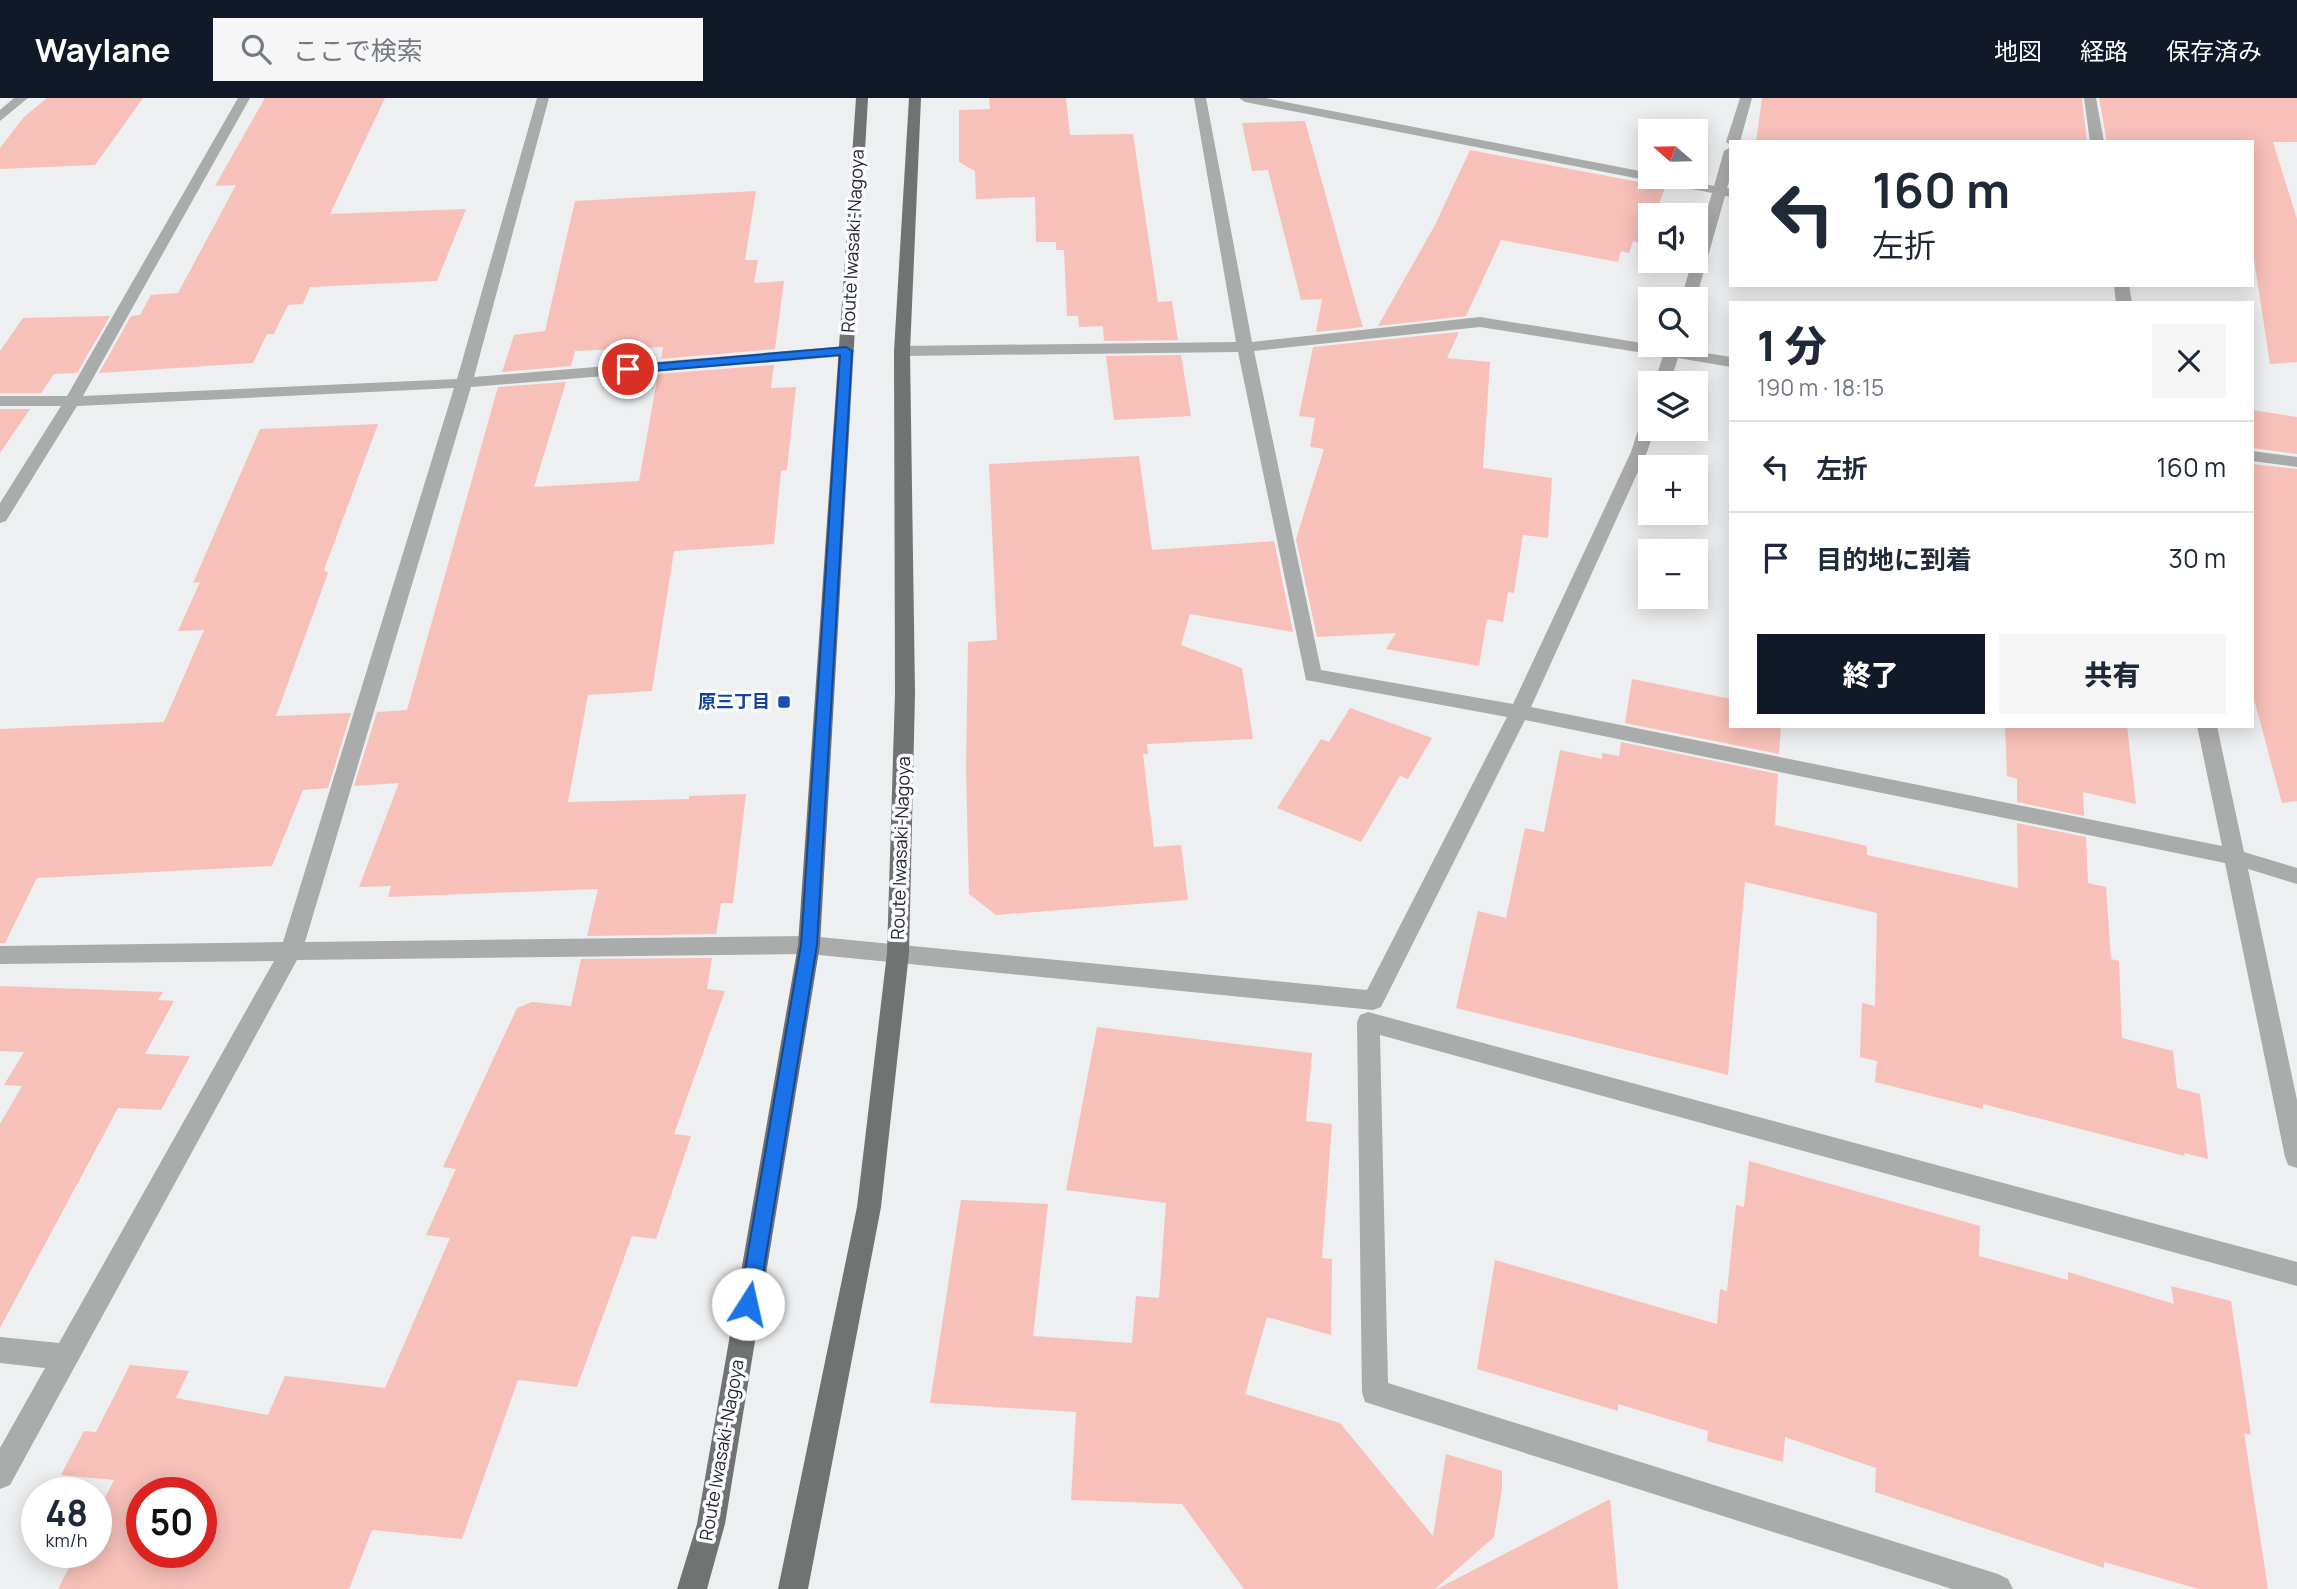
<!DOCTYPE html>
<html lang="ja">
<meta charset="utf-8">
<style>
:root{--surface:#fff;--page:#f6f6f7;--text:#1f2937;--muted:#747a83;--line:#e0e1e3;--accent:#111827}
body{margin:0;font-family:Manrope,"Noto Sans JP",sans-serif;background:var(--page);color:var(--text);height:100vh;display:flex;flex-direction:column;font-size:26px;white-space:nowrap}
*{box-sizing:border-box;margin:0}
p{font-size:23px;color:var(--muted)}
.icon{flex:none;width:38px;height:38px;fill:none;stroke:currentColor;stroke-width:2;stroke-linecap:round;stroke-linejoin:round}
.map{position:relative;flex:1;overflow:hidden}
.sheet{position:absolute;left:1729px;top:203px;width:525px;height:427px;display:flex;flex-direction:column;background:var(--surface);border-radius:0px;box-shadow:0 4px 18px #0003}
.sheet>*{flex:none}
.hud{position:absolute;left:1729px;top:42px;width:525px;height:147px;border-radius:0px;box-shadow:0 4px 18px #0003;background:#fff;color:var(--text);overflow:hidden}
.needle{width:46px;rotate:290deg}
.fabs{position:absolute;left:1638px;top:21px;display:grid;gap:14px}
.fabs a{display:grid;place-items:center;width:70px;height:70px;border-radius:0px;background:var(--surface);box-shadow:0 4px 18px #0003;font-size:35px}
.speed{position:absolute;left:21px;top:1379px;display:flex;gap:14px;font-size:35px;font-weight:700;text-align:center}
.speed>*{display:grid;place-content:center;width:91px;height:91px;border-radius:50%;background:var(--surface);box-shadow:0 4px 18px #0003;line-height:1}
.speed small{font-size:18px;font-weight:400}
.speed .limit{border:10px solid #d22;background:#fff;color:#111}
.pin{position:absolute;display:grid;place-items:center;width:60px;height:60px;color:#fff;margin:-30px;border:4px solid #fff;border-radius:50%;box-shadow:0 2px 7px #0007}
.me{position:absolute;width:77px;margin:-38px;rotate:10deg;stroke-linejoin:round;filter:drop-shadow(0 0 5px #0008)}
.turn{display:flex;align-items:center;gap:24px;height:147px;padding:0 28px;font-size:32px}
.turn .icon{width:91px;height:91px;stroke-width:2.5}
.turn b{display:block;font-size:49px;line-height:60px}
.round{display:grid;place-items:center;flex:none;width:74px;height:74px;border-radius:0px;background:var(--page)}
.summary{display:flex;align-items:center;justify-content:space-between;height:119px;padding:0 28px}
h1{font-size:42px;font-weight:800;line-height:52px}
.button{display:flex;gap:14px;margin-top:auto;padding:14px 28px}
.button a{flex:1;height:80px;border-radius:0px;background:var(--accent);color:#fff;font-size:28px;font-weight:800;line-height:80px;text-align:center}
.button a+a{background:var(--page);color:var(--text)}
ul{padding:0;list-style:none}
li{display:flex;align-items:center;gap:21px;height:91px;padding:0 28px;border-top:2px solid var(--line)}
li div{flex:1}
li b{display:block;font-size:26px}
li em{font-style:normal}
header{display:flex;align-items:center;gap:42px;box-sizing:border-box;height:98px;padding:0 35px;background:var(--accent);color:#fff}
header strong{font-size:33px}
nav{display:flex;gap:38px;margin-inline-start:auto;font-size:24px}
.search{width:490px;height:63px;background:var(--page);display:flex;align-items:center;gap:18px;box-sizing:border-box;padding:0 24px;border-radius:0px;color:var(--muted);font-size:26px}
.map>svg:first-child{display:block}
.building{fill:#f7c0b9;fill-rule:evenodd}
.lines{fill:none;stroke-linecap:round;stroke-linejoin:round}
.minor{fill:#aaabab;fill-rule:evenodd}
.major{fill:#717373;fill-rule:evenodd}
.route{fill:#1a73e8;stroke:#114b97;stroke-width:2}
.transit-dot{fill:#1a4fb4;stroke:#fafcff;stroke-width:2.5}
.labels{text-anchor:middle;stroke-width:7;stroke-linejoin:round;paint-order:stroke}
.street-label{font-size:18px;fill:#272728;stroke:#fafcff}
.transit-label{font-size:18px;font-weight:bold;fill:#164399;stroke:#fafcff;text-anchor:end}
</style>
<header>
<strong>Waylane</strong>
<div class="search"><svg class="icon" aria-label="search" viewBox="0 0 24 24"><circle cx="10" cy="10" r="6"/><path d="M15 15l6 6"/></svg>ここで検索</div>
<nav><a>地図</a><a>経路</a><a>保存済み</a></nav>
</header>
<div class="map">
<svg width="2297" height="1491" viewBox="0 0 2297 1491">
<rect width="100%" height="100%" fill="#edeff1"/>
<g class="building">
<polygon points="47,0 143,0 95,67 0,71 0,50 24,19"/>
<polygon points="265,0 385,0 330,116 466,111 437,183 310,189 303,206 288,207 274,236 267,236 253,265 99,275 131,218 140,217 151,197 178,195 236,87 215,88"/>
<polygon points="989,0 1066,0 1070,37 1133,36 1158,204 1172,203 1178,242 1104,243 1103,228 1079,229 1078,218 1067,218 1064,152 1056,152 1056,144 1036,144 1035,99 976,101 975,73 959,64 959,12 990,11"/>
<polygon points="1762,0 2082,0 2087,44 1756,44"/>
<polygon points="2099,0 2297,0 2297,44 2273,44 2297,121 2297,264 2270,266 2252,147 2252,44 2107,44"/>
<polygon points="1305,23 1354,199 1363,229 1316,234 1322,201 1301,202 1268,72 1252,73 1242,25"/>
<polygon points="1470,52 1665,89 1655,117 1650,117 1650,130 1645,146 1633,143 1629,155 1621,153 1618,164 1501,142 1466,218 1378,228 1435,127"/>
<polygon points="756,93 745,162 758,162 754,185 784,183 775,251 661,261 663,249 575,253 571,268 502,274 514,237 545,233 575,103"/>
<polygon points="110,218 77,275 54,276 41,295 0,295 0,253 23,220"/>
<polygon points="1459,234 1447,260 1490,264 1483,370 1552,380 1548,440 1523,437 1514,495 1508,494 1503,524 1487,521 1479,568 1386,551 1396,535 1317,539 1296,441 1324,351 1310,349 1315,320 1299,318 1313,249"/>
<polygon points="1181,257 1191,318 1114,322 1106,258"/>
<polygon points="774,267 771,290 796,289 787,372 781,373 774,446 674,453 652,593 588,597 568,704 689,701 689,698 746,696 733,805 721,805 716,836 587,838 598,791 388,799 391,788 359,789 399,685 354,688 377,614 407,612 498,289 566,284 534,389 639,383 658,276"/>
<polygon points="0,311 30,311 0,355"/>
<polygon points="2252,312 2297,319 2297,356 2252,350"/>
<polygon points="378,326 324,472 328,475 276,618 351,615 328,690 303,692 272,768 37,780 5,845 0,845 0,631 164,624 204,532 178,533 200,484 193,485 260,331"/>
<polygon points="1139,358 1152,452 1274,443 1293,534 1190,516 1181,547 1242,570 1253,641 1147,646 1148,656 1143,656 1154,749 1181,747 1188,802 996,817 969,796 966,670 968,544 997,542 989,366"/>
<polygon points="2252,366 2297,371 2297,703 2282,705 2252,594"/>
<polygon points="1632,581 1731,601 1731,628 1781,628 1779,656 1625,625"/>
<polygon points="1350,610 1432,640 1408,681 1400,678 1361,744 1277,710 1321,641 1329,644"/>
<polygon points="2005,628 2127,628 2136,706 2083,694 2084,718 2017,704 2017,681 2007,678"/>
<polygon points="1621,644 1778,676 1775,727 1867,748 1867,757 2018,790 2017,725 2086,739 2088,785 2106,789 2111,861 2119,863 2122,940 2173,953 2177,990 2200,996 2208,1061 2184,1055 2185,1058 1983,1006 1983,1011 1875,984 1877,963 1860,959 1862,905 1875,908 1877,815 1745,784 1728,977 1456,910 1478,813 1506,820 1525,730 1544,734 1560,652 1602,661 1602,655 1619,658"/>
<path d="M712 860 707 891 725 893 674 1036 691 1038 656 1141 632 1138 577 1289 518 1282 462 1441 372 1432 349 1491H58L77 1454H96V1417L114 1382 61 1377 84 1333 96 1334 130 1267 189 1273 176 1300 268 1317 285 1278 385 1290 450 1140 426 1137 456 1071 443 1069 517 910 532 904 571 908 581 861ZM142 1395H201V1454H142Z"/>
<polygon points="0,888 163,894 158,902 174,903 145,956 190,958 161,1012 118,1010 0,1230 0,1026 22,988 4,987 24,954 0,953"/>
<polygon points="1097,929 1312,955 1306,1023 1332,1026 1322,1160 1332,1161 1331,1237 1267,1219 1245,1296 1340,1325 1433,1438 1446,1356 1502,1373 1502,1391 1494,1439 1435,1491 1244,1491 1182,1406 1071,1402 1076,1314 930,1305 961,1102 1048,1106 1033,1238 1132,1245 1136,1198 1159,1200 1166,1105 1066,1092"/>
<polygon points="1749,1063 1980,1128 1979,1158 2068,1182 2068,1174 2174,1206 2171,1188 2231,1203 2251,1337 2244,1335 2268,1491 2199,1491 2104,1464 2104,1470 1875,1394 1876,1370 1785,1339 1783,1364 1707,1343 1708,1333 1618,1306 1618,1313 1477,1271 1495,1162 1717,1226 1720,1191 1727,1193 1736,1107 1744,1109"/>
<polygon points="1610,1401 1618,1491 1437,1491"/>
</g>
<g class="lines">
<g class="minor">
<polygon points="14,0 28,0 0,23 0,12"/>
<polygon points="238,0 250,0 83,298 457,281 537,0 549,0 474,279 847,248 855,253 847,258 471,289 305,844 809,838 1367,892 1507,619 1306,582 1238,254 902,258 894,253 902,248 1236,244 1194,0 1206,0 1252,244 1480,219 1667,249 1667,247 1683,247 1681,251 1731,259 1731,269 1678,260 1670,285 1654,285 1663,258 1480,229 1254,253 1321,572 1513,606 1631,354 1642,320 1650,315 1650,331 1655,331 1647,354 1531,609 2222,748 2197,628 2217,628 2244,754 2297,770 2297,786 2248,771 2297,1002 2297,1070 2288,1067 2285,1059 2225,765 1525,622 1381,909 1373,912 809,856 297,862 10,1387 0,1391 0,1350 45,1270 0,1265 0,1239 59,1245 274,863 0,866 0,848 283,844 454,290 77,308 6,423 0,425 0,405 61,308 0,308 0,298 67,298"/>
<polygon points="1239,0 1265,0 1650,75 1650,79 1669,79 1714,88 1724,53 1731,49 1731,78 1727,90 1731,91 1731,99 1725,98 1696,201 1681,201 1692,163 1696,163 1696,149 1712,95 1245,4"/>
<polygon points="1740,0 1752,0 1740,44 1731,44 1731,47 1726,44"/>
<polygon points="2084,0 2096,0 2104,44 2090,44"/>
<polygon points="2114,187 2129,187 2132,205 2116,205"/>
<polygon points="2252,353 2297,359 2297,369 2252,363"/>
<polygon points="1368,914 2297,1164 2297,1188 1380,937 1388,1285 1998,1476 2008,1481 2013,1491 1952,1491 1365,1304 1362,1294 1357,924 1360,917"/>
</g>
<g class="major">
<polygon points="856,0 868,0 820,847 725,1426 707,1491 677,1491 697,1426 798,847"/>
<polygon points="909,0 921,0 910,253 915,595 909,855 881,1109 808,1491 778,1491 857,1109 887,855 895,595 894,253"/>
</g>
</g>
<polygon class="route" points="846,249 852,253 817,847 758,1206 755,1212 748,1215 742,1212 739,1206 801,847 840,257 628,275 622,271 628,268"/>
<rect class="transit-dot" x="777" y="597" width="14" height="14" rx="3.5"/>
<g class="labels">
<g class="street-label">
<text transform="translate(853 143) rotate(-87)" y="6">Route Iwasaki-Nagoya</text>
<text transform="translate(901 750) rotate(-88)" y="6">Route Iwasaki-Nagoya</text>
<text transform="translate(722 1352) rotate(-80)" y="6">Route Iwasaki-Nagoya</text>
</g>
<g class="transit-label">
<text x="770" y="610">原三丁目</text>
</g>
</g>
</svg>
<div class="fabs">
<a><svg class="needle" viewBox="-14 -14 28 28"><path d="M0-13l5 13h-10z" fill="#e53935"/><path d="M0 13l5-13h-10z" fill="#747a83"/></svg></a>
<a><svg class="icon" aria-label="sound" viewBox="0 0 24 24"><path d="M4 9h4l5-4v14l-5-4H4zM17 9q2 3 0 6"/></svg></a>
<a><svg class="icon" aria-label="search" viewBox="0 0 24 24"><circle cx="10" cy="10" r="6"/><path d="M15 15l6 6"/></svg></a>
<a><svg class="icon" aria-label="layers" viewBox="0 0 24 24"><path d="M12 4l9 5-9 5-9-5zM3 14l9 5 9-5"/></svg></a>
<a>+</a>
<a>−</a>
</div>
<div class="speed"><div>48<small>km/h</small></div><div class="limit">50</div></div>
<div class="pin" style="left:628px;top:271px;background:#d93025"><svg class="icon" aria-label="arrive" viewBox="0 0 24 24"><path d="M6 21V4h12l-3 4 3 4H6"/></svg></div>
<svg class="me" style="left:748px;top:1206px" viewBox="-20 -20 40 40"><circle r="19" fill="#fff"/><path d="M0-13L10 11 0 6-10 11z" fill="#1a73e8"/></svg>
<div class="hud">
<div class="turn"><svg class="icon" aria-label="left" viewBox="0 0 24 24"><path d="M17 20v-9H6M10 6l-5 5 5 5"/></svg><div><b>160 m</b>左折</div></div>
</div>
<section class="sheet">
<div class="summary"><div><h1>1 分</h1><p>190 m · 18:15</p></div><a class="round"><svg class="icon" aria-label="close" viewBox="0 0 24 24"><path d="M6 6l12 12M18 6L6 18"/></svg></a></div>
<ul>
<li><svg class="icon" aria-label="left" viewBox="0 0 24 24"><path d="M17 20v-9H6M10 6l-5 5 5 5"/></svg><div><b>左折</b></div><em>160 m</em></li>
<li><svg class="icon" aria-label="arrive" viewBox="0 0 24 24"><path d="M6 21V4h12l-3 4 3 4H6"/></svg><div><b>目的地に到着</b></div><em>30 m</em></li>
</ul>
<div class="button"><a>終了</a><a>共有</a></div>
</section>
</div>
